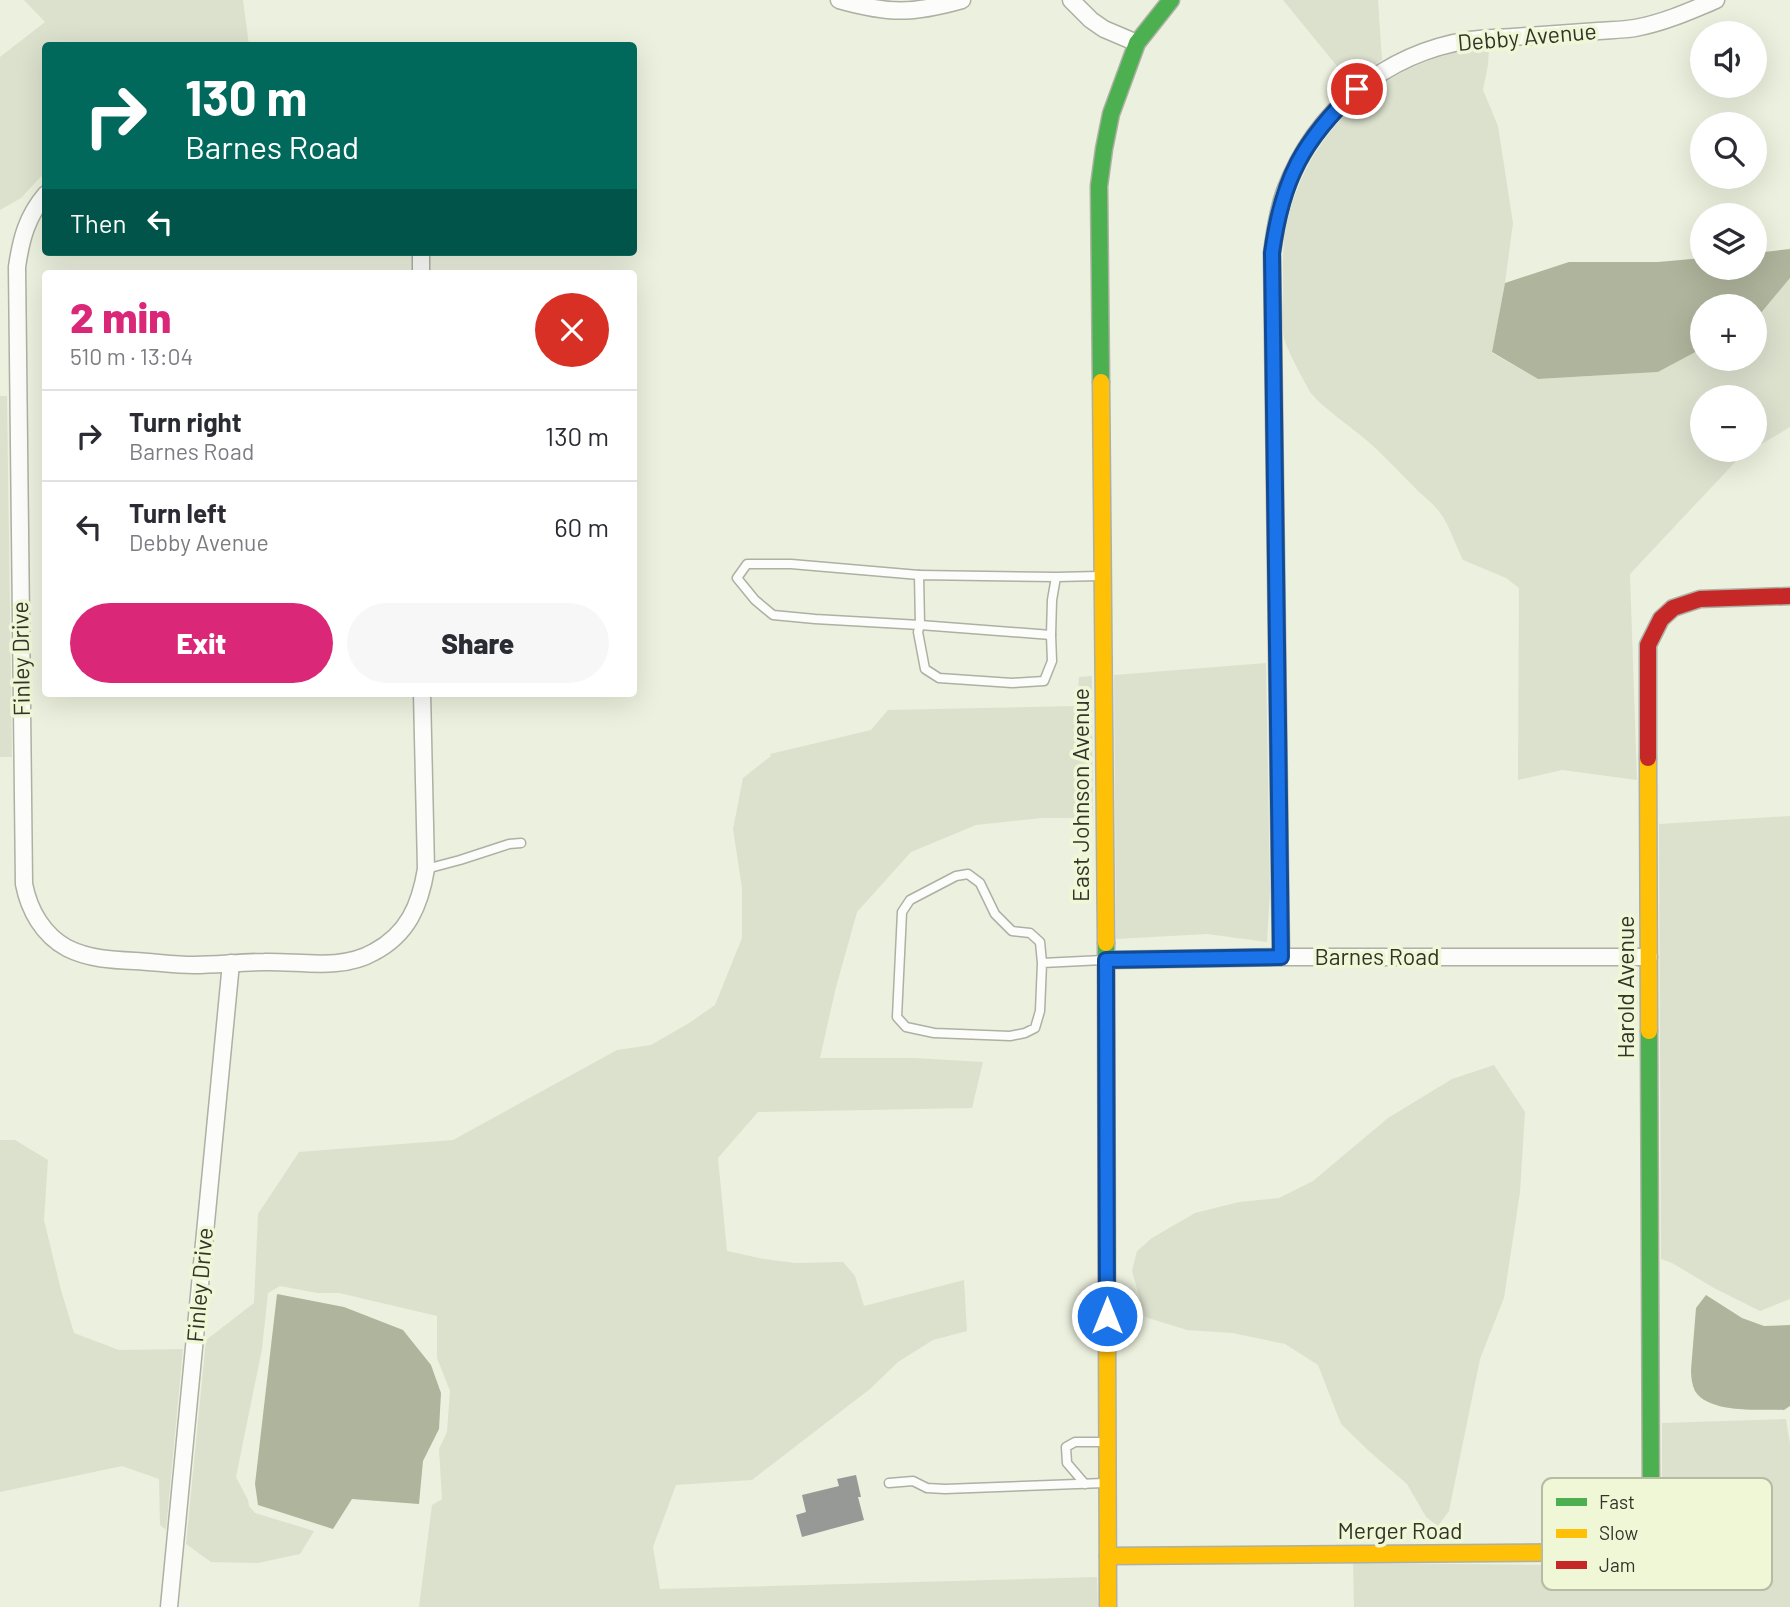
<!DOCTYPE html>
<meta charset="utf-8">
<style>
:root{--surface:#fff;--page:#f7f7f7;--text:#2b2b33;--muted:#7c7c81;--line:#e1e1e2;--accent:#db2777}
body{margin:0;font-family:Barlow,sans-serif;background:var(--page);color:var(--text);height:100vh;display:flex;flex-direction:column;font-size:26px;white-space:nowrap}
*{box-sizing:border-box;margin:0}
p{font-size:23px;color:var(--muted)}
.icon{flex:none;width:38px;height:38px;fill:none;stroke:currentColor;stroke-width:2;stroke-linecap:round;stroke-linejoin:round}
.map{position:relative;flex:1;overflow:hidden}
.sheet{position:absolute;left:42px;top:270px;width:595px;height:427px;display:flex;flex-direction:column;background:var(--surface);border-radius:7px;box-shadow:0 7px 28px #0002}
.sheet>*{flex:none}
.guide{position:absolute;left:42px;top:42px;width:595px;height:214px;border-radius:7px;box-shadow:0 7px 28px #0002;background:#00695c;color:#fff;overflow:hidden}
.tools{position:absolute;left:1690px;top:21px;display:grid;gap:14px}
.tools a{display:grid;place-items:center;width:77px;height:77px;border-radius:50%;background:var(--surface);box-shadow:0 7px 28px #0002;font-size:35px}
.pin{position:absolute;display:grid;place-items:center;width:60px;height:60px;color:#fff;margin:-30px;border:4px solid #fff;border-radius:50%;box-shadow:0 2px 7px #0007}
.me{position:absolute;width:77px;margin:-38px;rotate:0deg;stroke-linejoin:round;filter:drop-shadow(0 0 5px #0008)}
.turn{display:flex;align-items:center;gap:24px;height:147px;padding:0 28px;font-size:32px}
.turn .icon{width:91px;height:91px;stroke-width:2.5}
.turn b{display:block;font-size:49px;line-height:60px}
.then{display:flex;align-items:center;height:66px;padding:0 28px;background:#0003;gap:14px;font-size:26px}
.round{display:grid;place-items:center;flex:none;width:74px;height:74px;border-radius:37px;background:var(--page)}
.summary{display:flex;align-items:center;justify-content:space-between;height:119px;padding:0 28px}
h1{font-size:42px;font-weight:800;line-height:52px;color:var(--accent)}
.action{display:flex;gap:14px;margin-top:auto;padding:14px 28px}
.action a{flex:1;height:80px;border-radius:42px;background:var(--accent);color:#fff;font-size:28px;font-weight:800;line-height:80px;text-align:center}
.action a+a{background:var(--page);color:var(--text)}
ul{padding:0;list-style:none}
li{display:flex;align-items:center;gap:21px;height:91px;padding:0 28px;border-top:2px solid var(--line)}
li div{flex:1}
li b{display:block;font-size:26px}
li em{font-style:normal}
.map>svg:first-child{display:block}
.green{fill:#dce1ce}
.water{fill:#afb49c}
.building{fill:#979996}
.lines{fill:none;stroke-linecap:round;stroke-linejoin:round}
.lane-casing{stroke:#adb0a3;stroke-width:11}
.street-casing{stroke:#adb0a3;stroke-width:19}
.fast-casing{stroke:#adb0a3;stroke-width:19}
.slow-casing{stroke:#adb0a3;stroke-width:19}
.jam-casing{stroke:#adb0a3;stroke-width:19}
.lane{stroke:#fcfdfa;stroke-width:8}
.street{stroke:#fcfdfa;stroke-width:16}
.fast{stroke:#4caf50;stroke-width:16}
.slow{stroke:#ffc107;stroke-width:16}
.jam{stroke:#c62828;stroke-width:16}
.route-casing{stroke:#114b97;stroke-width:18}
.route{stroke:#1a73e8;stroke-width:12}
.labels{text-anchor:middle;stroke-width:7;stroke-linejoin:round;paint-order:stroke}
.street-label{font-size:23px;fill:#313428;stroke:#eff7d7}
.key{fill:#eff7d7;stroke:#b6bca2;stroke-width:2}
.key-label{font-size:19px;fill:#313428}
</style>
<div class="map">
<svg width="1790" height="1607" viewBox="0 0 1790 1607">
<rect width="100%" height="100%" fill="#ecf0de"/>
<g class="green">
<polygon points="24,0 243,0 249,45 46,46 45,172 21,198 0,210 0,57 45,22"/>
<polygon points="1283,0 1378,0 1382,60 1350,82"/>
<path d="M1489 48 1488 65 1483 90 1498 126 1513 223 1505 283 1492 353 1538 379 1658 372 1703 348V359H1755V320L1790 278V427L1755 448V397H1703V450H1752L1739 458 1630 574 1637 780 1562 770 1518 780 1519 588 1506 578 1463 560C1456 546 1451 530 1443 517 1437 507 1426 498 1417 490 1400 473 1383 454 1364 438 1352 428 1315 402 1309 390 1303 379 1286 348 1284 338 1281 324 1283 304 1283 290 1283 267 1282 244 1287 222 1309 126 1390 55 1489 48Z"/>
<polygon points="0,396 7,396 12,757 0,757"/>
<polygon points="1266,663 1270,890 1267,942 1207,934 1116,939 1114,675"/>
<polygon points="1092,676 1093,816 1076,818 1042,818 976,825 911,852 857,912 835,991 820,1058 915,1058 983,1062 972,1108 758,1112 718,1158 727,1251 764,1259 795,1263 843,1262 855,1276 864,1306 964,1280 967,1331 933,1340 898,1362 870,1389 752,1480 676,1485 653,1547 660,1589 1097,1577 1098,1607 419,1607 432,1505 442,1499 439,1449 447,1432 450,1391 437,1358 437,1316 339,1293 317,1293 280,1286 268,1293 262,1349 236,1477 248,1500 249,1506 255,1513 314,1531 300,1554 258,1563 211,1562 186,1544 206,1340 254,1303 258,1214 299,1152 453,1140 617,1050 651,1045 689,1023 715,1005 742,938 742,888 733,829 743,778 771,756 770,754 871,730 888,710 1077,706 1079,677"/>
<polygon points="1790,816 1790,1299 1760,1311 1714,1288 1672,1263 1661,1259 1659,824"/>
<polygon points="1494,1065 1525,1112 1520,1192 1504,1298 1480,1359 1449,1511 1438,1526 1426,1517 1407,1484 1370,1452 1341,1424 1318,1365 1285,1344 1232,1333 1187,1330 1145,1317 1132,1271 1137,1251 1152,1238 1195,1213 1239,1202 1279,1198 1313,1181 1388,1118 1452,1079"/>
<polygon points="0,1140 15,1140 48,1160 44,1220 61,1290 74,1333 119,1350 183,1349 166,1530 160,1525 159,1479 122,1466 0,1492"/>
<polygon points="1786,1419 1790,1444 1790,1607 1354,1607 1353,1563 1548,1565 1568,1562 1657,1531 1662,1516 1662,1423"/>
</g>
<g class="water">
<polygon points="1790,249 1790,278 1755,320 1755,306 1703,306 1703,348 1658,372 1538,379 1492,352 1505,283 1569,262 1658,262 1703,258 1703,268 1755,268 1755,253"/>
<polygon points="277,1294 344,1307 403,1330 431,1365 441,1393 439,1429 423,1461 419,1504 352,1499 333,1529 258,1505 255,1484"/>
<path d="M1706 1295 1742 1318 1764 1326 1790 1325V1406L1784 1410C1761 1409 1709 1414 1695 1391 1692 1385 1691 1377 1691 1370L1696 1308Z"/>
</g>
<polygon class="building" points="856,1475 861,1497 858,1497 864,1520 802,1537 796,1515 806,1512 802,1495 839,1486 837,1479"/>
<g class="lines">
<defs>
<g id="lane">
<polyline points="919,575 791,564 747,564 737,578 755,600 773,615 815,619 920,625 1051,635"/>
<polyline points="1056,577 919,575 920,625 918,632 925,669 939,678 1012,683 1044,681 1052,661 1051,635 1052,600 1056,577 1099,576"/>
<polyline points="426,869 460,860 509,844 521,843"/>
<polyline points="1042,963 1040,1011 1035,1028 1025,1033 1010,1036 934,1033 906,1027 897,1017 902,912 910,900 956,876 968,874 980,883 995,914 1012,931 1030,933 1040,942 1042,963 1103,960"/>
<polyline points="889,1483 913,1481 927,1488 945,1489 1104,1483"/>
<polyline points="1085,1484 1067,1463 1066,1447 1075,1442 1106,1442"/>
</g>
<g id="street">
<path d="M839 0C888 14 913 14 962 0"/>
<polyline points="1071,0 1091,20 1104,29 1137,43"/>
<path d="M46 194C27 216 21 239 17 267L24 884C29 910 43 935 67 948 89 959 112 960 135 961 155 962 174 965 194 965 217 965 240 962 264 962 300 961 341 971 374 952 408 934 420 905 426 869L422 693"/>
<polyline points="421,273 421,252"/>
<path d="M1281 957 1272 253C1275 232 1278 211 1285 191 1315 110 1386 53 1470 40 1484 38 1499 38 1513 37 1541 35 1569 33 1598 31 1610 30 1623 30 1635 28 1663 23 1690 11 1716 0"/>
<polyline points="1106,960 1281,957 1649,957"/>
<polyline points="169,1607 231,963"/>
</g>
<g id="fast">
<polyline points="1101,382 1099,186 1104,149 1111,114 1137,43 1171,0"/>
<polyline points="1106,943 1107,1327"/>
<polyline points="1649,1031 1651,1504"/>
</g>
<g id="slow">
<polyline points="1101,382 1106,943"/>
<polyline points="1648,758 1649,1031"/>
<polyline points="1107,1327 1108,1607"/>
<path d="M1108 1556 1611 1552C1639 1543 1648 1533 1651 1504"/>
</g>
<polyline id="jam" points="1648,758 1648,645 1661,619 1673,608 1700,599 1790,596"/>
</defs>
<use href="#lane" class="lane-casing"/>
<use href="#street" class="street-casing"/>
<use href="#fast" class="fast-casing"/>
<use href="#slow" class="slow-casing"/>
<use href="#jam" class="jam-casing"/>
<use href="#lane" class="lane"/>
<use href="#street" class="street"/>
<use href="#fast" class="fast"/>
<use href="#slow" class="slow"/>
<use href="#jam" class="jam"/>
</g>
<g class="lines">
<defs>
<path id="route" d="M1107 1316 1106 960 1281 957 1272 253C1282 179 1303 140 1357 89"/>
</defs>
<use href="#route" class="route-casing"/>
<use href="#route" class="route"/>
</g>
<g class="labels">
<g class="street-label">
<text transform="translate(1527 37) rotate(-5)" y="8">Debby Avenue</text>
<text transform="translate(21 659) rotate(-91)" y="8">Finley Drive</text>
<text transform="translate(1081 795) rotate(-90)" y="8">East Johnson Avenue</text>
<text x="1377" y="965">Barnes Road</text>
<text transform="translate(1626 987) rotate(-90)" y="8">Harold Avenue</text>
<text transform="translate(200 1285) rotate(-85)" y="8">Finley Drive</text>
<text x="1400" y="1539">Merger Road</text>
</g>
</g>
<rect x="1542" y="1478" width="230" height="112" rx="10" class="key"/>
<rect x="1556" y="1498" width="31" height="8" fill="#4caf50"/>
<rect x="1556" y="1529" width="31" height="9" fill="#ffc107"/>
<rect x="1556" y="1561" width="31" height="8" fill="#c62828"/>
<g class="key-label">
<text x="1599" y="1509">Fast</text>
<text x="1599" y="1540">Slow</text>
<text x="1599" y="1572">Jam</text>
</g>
</svg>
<div class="tools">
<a><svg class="icon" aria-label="sound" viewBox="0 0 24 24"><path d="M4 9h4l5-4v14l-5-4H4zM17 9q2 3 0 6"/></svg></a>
<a><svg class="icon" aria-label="search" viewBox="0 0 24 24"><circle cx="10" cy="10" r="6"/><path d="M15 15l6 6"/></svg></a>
<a><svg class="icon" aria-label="layers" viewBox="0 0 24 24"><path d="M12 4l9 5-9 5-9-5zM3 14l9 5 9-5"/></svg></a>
<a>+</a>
<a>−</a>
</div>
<div class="pin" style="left:1357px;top:89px;background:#d93025"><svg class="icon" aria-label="arrive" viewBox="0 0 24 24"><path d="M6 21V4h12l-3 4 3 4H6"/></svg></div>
<svg class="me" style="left:1107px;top:1316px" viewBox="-20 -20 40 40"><circle r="17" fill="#1a73e8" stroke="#fff" stroke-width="3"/><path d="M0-11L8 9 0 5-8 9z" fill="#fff"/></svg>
<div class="guide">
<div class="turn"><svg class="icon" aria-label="right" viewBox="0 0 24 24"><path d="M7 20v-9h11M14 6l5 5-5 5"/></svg><div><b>130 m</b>Barnes Road</div></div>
<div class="then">Then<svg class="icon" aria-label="left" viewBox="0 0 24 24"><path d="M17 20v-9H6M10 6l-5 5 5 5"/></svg></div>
</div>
<section class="sheet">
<div class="summary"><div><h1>2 min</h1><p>510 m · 13:04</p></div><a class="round" style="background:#d93025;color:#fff"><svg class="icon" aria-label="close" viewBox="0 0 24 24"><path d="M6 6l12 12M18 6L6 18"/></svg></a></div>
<ul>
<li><svg class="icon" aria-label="right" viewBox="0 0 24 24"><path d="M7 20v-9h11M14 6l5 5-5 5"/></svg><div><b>Turn right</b><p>Barnes Road</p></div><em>130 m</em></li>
<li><svg class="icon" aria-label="left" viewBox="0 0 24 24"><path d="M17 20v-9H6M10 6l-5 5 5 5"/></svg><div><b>Turn left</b><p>Debby Avenue</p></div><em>60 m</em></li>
</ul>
<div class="action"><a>Exit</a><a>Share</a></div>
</section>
</div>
